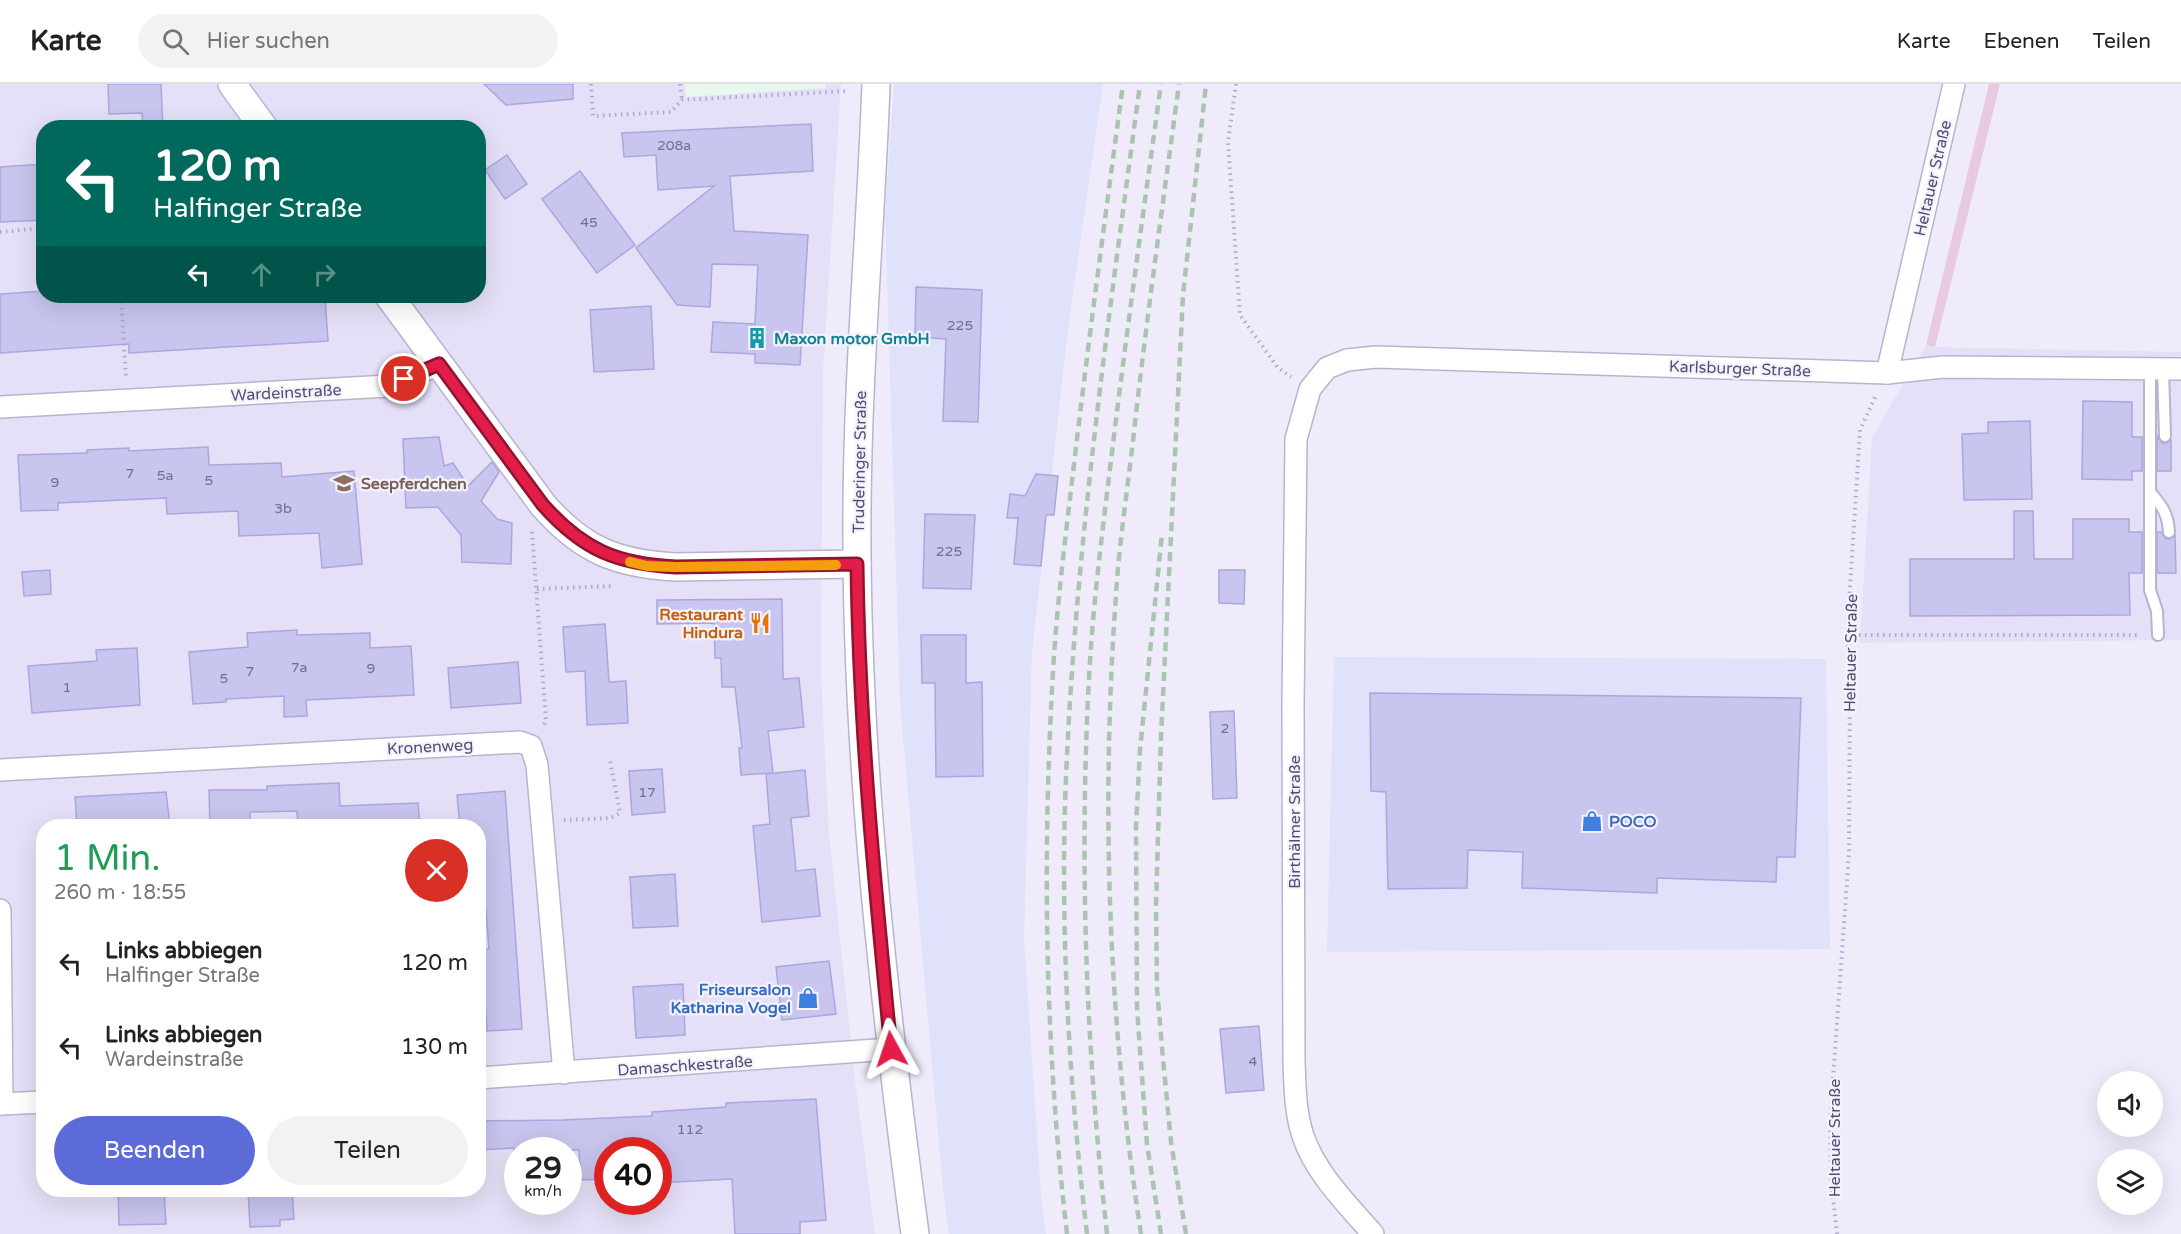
<!DOCTYPE html>
<html lang="de">
<meta charset="utf-8">
<style>
:root{--surface:#fff;--page:#f2f2f2;--text:#222;--muted:#767676;--line:#e0e0e0;--accent:#5d6bd9}
body{margin:0;font-family:"Varela Round",sans-serif;background:var(--page);color:var(--text);height:100vh;display:flex;flex-direction:column;font-size:22px;white-space:nowrap}
*{box-sizing:border-box;margin:0}
p{font-size:20px;color:var(--muted)}
.icon{flex:none;width:33px;height:33px;fill:none;stroke:currentColor;stroke-width:2;stroke-linecap:round;stroke-linejoin:round}
.map{position:relative;flex:1;overflow:hidden}
.panel{position:absolute;left:36px;top:735px;width:450px;height:378px;display:flex;flex-direction:column;background:var(--surface);border-radius:24px;box-shadow:0 6px 24px #0002}
.panel>*{flex:none}
.hud{position:absolute;left:36px;top:36px;width:450px;height:183px;border-radius:24px;box-shadow:0 6px 24px #0002;background:#00695c;color:#fff;overflow:hidden}
.buttons{position:absolute;left:2097px;top:987px;display:grid;gap:12px}
.buttons a{display:grid;place-items:center;width:66px;height:66px;border-radius:50%;background:var(--surface);box-shadow:0 6px 24px #0002;font-size:30px}
.speed{position:absolute;left:504px;top:1053px;display:flex;gap:12px;font-size:30px;font-weight:700;text-align:center}
.speed>*{display:grid;place-content:center;width:78px;height:78px;border-radius:50%;background:var(--surface);box-shadow:0 6px 24px #0002;line-height:1}
.speed small{font-size:15px;font-weight:400}
.speed .limit{border:9px solid #d22;background:#fff;color:#111}
.pin{position:absolute;display:grid;place-items:center;width:51px;height:51px;color:#fff;margin:-26px;border:3px solid #fff;border-radius:50%;box-shadow:0 2px 6px #0007}
.me{position:absolute;width:66px;margin:-33px;rotate:355deg;stroke-linejoin:round;filter:drop-shadow(0 0 4px #0008)}
.turn{display:flex;align-items:center;gap:21px;height:126px;padding:0 18px;font-size:27px}
.turn .icon{width:78px;height:78px;stroke-width:2.5}
.turn b{display:block;font-size:42px;line-height:51px}
.lanes{display:flex;align-items:center;height:57px;padding:0 18px;background:#0003;justify-content:center;gap:30px;direction:ltr}
.lanes .off{opacity:.35}
.round{display:grid;place-items:center;flex:none;width:63px;height:63px;border-radius:32px;background:var(--page)}
.overview{display:flex;align-items:center;justify-content:space-between;height:102px;padding:0 18px}
h1{font-size:36px;font-weight:600;line-height:45px;color:#1e9e55}
.action{display:flex;gap:12px;margin-top:auto;padding:12px 18px}
.action a{flex:1;height:69px;border-radius:36px;background:var(--accent);color:#fff;font-size:24px;font-weight:600;line-height:69px;text-align:center}
.action a+a{background:var(--page);color:var(--text)}
ul{padding:0;list-style:none}
li{display:flex;align-items:center;gap:18px;height:84px;padding:0 18px}
li div{flex:1}
li b{display:block;font-size:22px}
li em{font-style:normal}
header{display:flex;align-items:center;gap:36px;box-sizing:border-box;height:84px;padding:0 30px;background:var(--surface);border-bottom:2px solid var(--line)}
header strong{font-size:28px}
nav{display:flex;gap:33px;margin-inline-start:auto;font-size:21px}
.search{width:420px;height:54px;background:var(--page);display:flex;align-items:center;gap:15px;box-sizing:border-box;padding:0 21px;border-radius:33px;color:var(--muted);font-size:22px}
.map>svg:first-child{display:block}
.residential{fill:#e5e0f7;fill-rule:evenodd}
.commercial{fill:#e0e1fa}
.education{fill:#e8f8ec}
.green{fill:#e8cae0}
.building{fill:#c8c5ee;stroke:#a9a7df;stroke-width:1.5}
.lines{fill:none;stroke-linecap:round;stroke-linejoin:round}
.service-casing{stroke:#b7b4cf;stroke-width:14}
.minor-casing{stroke:#b7b4cf;stroke-width:24}
.tertiary-casing{stroke:#b7b4cf;stroke-width:30}
.path{stroke:#aaa8d3;stroke-width:4;stroke-dasharray:1.5 4.5;stroke-linecap:butt}
.service{stroke:#fff;stroke-width:10}
.minor{stroke:#fff;stroke-width:21}
.tertiary{stroke:#fff;stroke-width:27}
.rail{stroke:#a9c5af;stroke-width:4.5;stroke-dasharray:9 6;stroke-linecap:butt}
.route-casing{stroke:#92132f;stroke-width:15}
.route{stroke:#e11d48;stroke-width:10}
.slow{stroke:#f59e0b;stroke-width:10}
.labels{text-anchor:middle;stroke-width:4.5;stroke-linejoin:round;paint-order:stroke}
.number-label{font-size:14px;fill:#6f6d92}
.street-label{font-size:16px;fill:#515074;stroke:#f5f2fe}
.culture-label{font-size:16px;font-weight:bold;fill:#0d838f;stroke:#f5f2fe;text-anchor:start}
.education-label{font-size:16px;font-weight:bold;fill:#785e54;stroke:#f5f2fe;text-anchor:start}
.food-label{font-size:16px;font-weight:bold;fill:#c56008;stroke:#f5f2fe;text-anchor:end}
.shop-label{font-size:16px;font-weight:bold;fill:#366cbe;stroke:#f5f2fe;text-anchor:start}
</style>
<header>
<strong>Karte</strong>
<div class="search"><svg class="icon" aria-label="search" viewBox="0 0 24 24"><circle cx="10" cy="10" r="6"/><path d="M15 15l6 6"/></svg>Hier suchen</div>
<nav><a>Karte</a><a>Ebenen</a><a>Teilen</a></nav>
</header>
<div class="map">
<svg width="2181" height="1150" viewBox="0 0 2181 1150">
<rect width="100%" height="100%" fill="#f0ebfb"/>
<g class="residential">
<path d="M0 0H841L823 290 821 588 829 750 855 996 875 1150H0ZM44 44H478V212H44ZM44 742H478V1106H44ZM518 1066H568V1118H518ZM608 1066H658V1118H608Z"/>
<polygon points="1926,261 1935,263 2181,268 2181,556 1860,559 1872,353"/>
</g>
<g class="commercial">
<polygon points="894,0 1103,0 1068,245 1032,568 1024,855 1041,1111 1046,1150 949,1150 943,1106 900,619 885,129"/>
<polygon points="1334,573 1826,575 1830,865 1327,868"/>
</g>
<polygon class="education" points="685,0 825,0 825,4 686,13"/>
<polygon class="green" points="1989,0 2000,0 1935,263 1926,261"/>
<g class="building">
<polygon points="108,0 161,0 163,44 143,44 142,29 109,30"/>
<polygon points="484,0 573,0 573,15 506,21"/>
<polygon points="811,40 813,87 730,92 734,147 808,151 800,281 755,279 755,270 711,268 713,238 755,240 758,181 712,180 710,223 677,221 636,164 714,102 658,106 656,71 624,73 622,49"/>
<polygon points="507,71 527,100 505,115 485,86"/>
<polygon points="44,80 44,136 0,138 0,83"/>
<polygon points="580,87 635,161 597,189 542,115"/>
<polygon points="916,203 982,206 978,338 943,337 946,255 915,253"/>
<polygon points="44,207 44,212 325,212 328,257 129,269 129,260 0,269 0,210"/>
<polygon points="651,222 654,285 594,288 590,226"/>
<polygon points="2083,317 2132,318 2132,353 2142,353 2142,387 2132,387 2132,396 2082,395"/>
<polygon points="2030,337 2032,415 1964,416 1962,350 1988,349 1988,338"/>
<polygon points="2157,352 2162,359 2166,359 2171,356 2171,387 2157,387"/>
<polygon points="439,353 444,382 453,379 468,402 492,378 499,388 481,417 497,435 512,439 511,480 462,478 461,451 438,423 406,424 403,355"/>
<polygon points="208,363 209,381 281,379 282,393 354,387 362,480 322,484 319,449 239,452 238,427 167,430 166,414 58,419 58,426 21,427 18,371 87,369 87,366 129,364 129,367"/>
<polygon points="1036,390 1058,392 1054,431 1046,431 1041,482 1014,480 1018,434 1007,434 1010,410 1025,412"/>
<polygon points="2014,427 2033,427 2034,475 2073,475 2073,435 2129,435 2129,448 2142,448 2142,489 2129,489 2130,531 1910,532 1910,475 2014,475"/>
<polygon points="925,430 975,431 971,505 923,504"/>
<polygon points="2157,448 2161,448 2166,455 2170,455 2175,452 2176,489 2157,489"/>
<polygon points="50,486 51,510 24,512 22,488"/>
<polygon points="1219,486 1245,486 1244,520 1219,519"/>
<polygon points="782,515 783,595 799,594 804,643 768,647 773,689 741,691 739,664 742,664 735,603 722,603 721,574 715,574 714,539 657,540 657,516"/>
<polygon points="605,540 609,598 626,597 628,639 587,641 585,587 566,588 563,543"/>
<polygon points="297,546 297,551 370,549 370,564 411,562 414,611 306,616 307,632 284,633 284,612 226,615 226,618 193,620 189,568 248,563 247,549"/>
<polygon points="921,551 966,551 966,599 982,598 983,692 936,693 935,599 922,599"/>
<polygon points="137,564 140,621 32,629 28,582 97,577 96,566"/>
<polygon points="518,578 521,619 451,624 448,584"/>
<polygon points="1370,609 1801,614 1795,773 1777,773 1776,798 1657,794 1657,809 1522,804 1523,768 1468,766 1467,804 1388,805 1386,708 1371,707"/>
<polygon points="1234,627 1237,714 1213,715 1210,628"/>
<polygon points="662,685 665,728 632,731 629,687"/>
<polygon points="805,686 809,732 791,734 796,787 815,785 820,832 762,838 753,742 770,740 766,690"/>
<polygon points="339,699 340,722 418,719 420,742 298,742 297,727 250,728 250,742 210,742 209,706 267,706 267,702"/>
<polygon points="505,707 522,945 487,947 482,866 489,865 486,826 478,827 478,742 460,742 457,711"/>
<polygon points="166,708 170,742 77,742 75,713"/>
<polygon points="675,790 678,842 633,844 630,793"/>
<polygon points="829,877 836,930 782,936 776,883"/>
<polygon points="683,900 685,951 636,954 633,903"/>
<polygon points="1259,942 1264,1006 1226,1009 1220,945"/>
<polygon points="816,1015 826,1136 800,1138 800,1150 735,1150 732,1095 658,1099 658,1066 608,1066 608,1095 581,1096 579,1066 514,1066 514,1064 478,1066 478,1037 562,1036 652,1032 652,1028 726,1023 726,1019"/>
<polygon points="118,1106 164,1106 166,1140 119,1141"/>
<polygon points="248,1106 292,1106 294,1135 280,1136 280,1142 250,1143"/>
</g>
<g class="lines">
<defs>
<g id="service">
<polyline points="2150,285 2150,506 2157,527 2158,551"/>
<polyline points="2163,285 2165,352"/>
<path d="M2151 409C2162 422 2168 430 2169 448"/>
</g>
<g id="minor">
<polyline points="1887,289 1954,0"/>
<polyline points="0,323 389,302 439,280"/>
<polyline points="0,686 520,658 531,662 537,681 564,989"/>
<polyline points="0,826 2,1020"/>
<polyline points="478,994 891,965"/>
<polyline points="0,1020 44,1018"/>
<path d="M1373 1150C1347 1120 1316 1090 1303 1052 1295 1028 1295 1002 1294 978L1293 620 1296 355 1310 305 1327 284 1347 276 1376 273 1887 289 1943 283 2181 285"/>
</g>
<g id="tertiary">
<polyline points="232,0 264,44"/>
<path d="M876 0C871 141 858 282 857 423 855 666 883 909 915 1150"/>
<path d="M389 212 543 421C582 466 617 480 676 483L857 480"/>
</g>
</defs>
<use href="#service" class="service-casing"/>
<use href="#minor" class="minor-casing"/>
<use href="#tertiary" class="tertiary-casing"/>
<g class="path">
<polyline points="591,0 593,32 671,28 682,16 848,7"/>
<polyline points="680,0 682,16"/>
<polyline points="1236,0 1228,58 1240,231 1278,284 1291,293"/>
<polyline points="0,148 44,144"/>
<polyline points="121,212 126,295"/>
<polyline points="532,448 546,637 543,643"/>
<polyline points="537,505 614,502"/>
<polyline points="1847,551 2141,551"/>
<polyline points="564,736 611,734 620,729 610,676"/>
<polyline points="1837,1150 1831,1095 1830,1038 1849,769 1850,593 1847,551 1860,346 1876,311"/>
</g>
<use href="#service" class="service"/>
<use href="#minor" class="minor"/>
<use href="#tertiary" class="tertiary"/>
<g class="rail">
<path d="M1067 1150C1045 963 1042 776 1053 588 1057 518 1066 449 1074 380 1089 253 1106 127 1123 0"/>
<path d="M1087 1150C1070 1008 1061 864 1065 721 1073 479 1108 240 1140 0"/>
<path d="M1107 1150C1086 965 1079 780 1089 594 1093 518 1103 443 1112 368 1127 245 1144 123 1161 0"/>
<path d="M1141 1150C1107 928 1100 708 1118 484 1122 442 1128 399 1133 357 1146 238 1163 119 1179 0"/>
<polyline points="1161,1150 1147,1060 1137,925 1136,742 1140,666 1162,450"/>
<polyline points="1186,1150 1171,1058 1163,975 1157,904 1156,821 1161,652 1183,211 1206,0"/>
</g>
</g>
<g class="lines">
<defs>
<path id="route" d="M404 295 439 280 543 421C583 466 617 480 676 483L857 480C859 642 875 804 891 965"/>
</defs>
<use href="#route" class="route-casing"/>
<use href="#route" class="route"/>
<polyline class="slow" points="630,478 647,482 676,483 836,481"/>
</g>
<defs>
<symbol id="building-bare" viewBox="-9 -9 18 18"><path d="M-4-6H4V6H1V3H-1V6H-4ZM-2.5-4.3h1.7v1.8h-1.7ZM.8-4.3h1.7v1.8H.8ZM-2.5-1h1.7V.8h-1.7ZM.8-1h1.7V.8H.8Z" fill="#0f9aa8" stroke="#f5f2fe" stroke-width="2.5" paint-order="stroke"/></symbol>
<symbol id="school-bare" viewBox="-9 -9 18 18"><path d="M0-5L7-2L0 1L-7-2ZM-4 1L0 2.5L4 1V4Q0 6-4 4Z" fill="#8d6e63" stroke="#f5f2fe" stroke-width="2.5" paint-order="stroke"/></symbol>
<symbol id="restaurant-bare" viewBox="-9 -9 18 18"><path d="M-5-6h1v4h1v-4h1v4h1v-4h1v5L-1.5 .5V6h-2V.5L-5-1ZM5-6V6H3V1.5H1.5Q1.5-4 5-6Z" fill="#e8710a" stroke="#f5f2fe" stroke-width="2.5" paint-order="stroke"/></symbol>
<symbol id="shop-bare" viewBox="-9 -9 18 18"><path d="M-5-2.5h2.3a2.7 3.5 0 0 1 5.4 0H5L5.5 6h-11ZM-1.5-2.5h3a1.5 2.3 0 0 0-3 0Z" fill="#3f7fe0" stroke="#f5f2fe" stroke-width="2.5" paint-order="stroke"/></symbol>
</defs>
<g fill-rule="evenodd">
<use href="#building-bare" x="742" y="239" width="30" height="30"/>
<use href="#school-bare" x="329" y="384" width="30" height="30"/>
<use href="#restaurant-bare" x="745" y="524" width="30" height="30"/>
<use href="#shop-bare" x="1577" y="722" width="30" height="30"/>
<use href="#shop-bare" x="793" y="899" width="30" height="30"/>
</g>
<g class="labels">
<g class="number-label">
<text x="674" y="66">208a</text>
<text x="589" y="143">45</text>
<text x="960" y="246">225</text>
<text x="130" y="394">7</text>
<text x="165" y="396">5a</text>
<text x="209" y="401">5</text>
<text x="55" y="403">9</text>
<text x="283" y="429">3b</text>
<text x="949" y="472">225</text>
<text x="299" y="588">7a</text>
<text x="371" y="589">9</text>
<text x="250" y="592">7</text>
<text x="224" y="599">5</text>
<text x="67" y="608">1</text>
<text x="1225" y="649">2</text>
<text x="647" y="713">17</text>
<text x="1253" y="982">4</text>
<text x="690" y="1050">112</text>
</g>
<g class="street-label">
<text transform="translate(1932 94) rotate(-77)" y="6">Heltauer Straße</text>
<text transform="translate(1740 284) rotate(2)" y="6">Karlsburger Straße</text>
<text transform="translate(286 308) rotate(-3)" y="6">Wardeinstraße</text>
<text transform="translate(859 378) rotate(-89)" y="6">Truderinger Straße</text>
<text transform="translate(1850 569) rotate(-89)" y="6">Heltauer Straße</text>
<text transform="translate(430 662) rotate(-3)" y="6">Kronenweg</text>
<text transform="translate(1294 738) rotate(-90)" y="6">Birthälmer Straße</text>
<text transform="translate(685 981) rotate(-4)" y="6">Damaschkestraße</text>
<text transform="translate(1834 1054) rotate(-90)" y="6">Heltauer Straße</text>
</g>
<g class="culture-label">
<text x="774" y="260">Maxon motor GmbH</text>
</g>
<g class="education-label">
<text x="361" y="405">Seepferdchen</text>
</g>
<g class="food-label">
<text x="743" y="536">Restaurant<tspan x="743" dy="18">Hindura</tspan></text>
</g>
<g class="shop-label">
<text x="1609" y="743">POCO</text>
<text x="791" y="911" text-anchor="end">Friseursalon<tspan x="791" dy="18">Katharina Vogel</tspan></text>
</g>
</g>
</svg>
<div class="buttons">
<a><svg class="icon" aria-label="sound" viewBox="0 0 24 24"><path d="M4 9h4l5-4v14l-5-4H4zM17 9q2 3 0 6"/></svg></a>
<a><svg class="icon" aria-label="layers" viewBox="0 0 24 24"><path d="M12 4l9 5-9 5-9-5zM3 14l9 5 9-5"/></svg></a>
</div>
<div class="speed"><div>29<small>km/h</small></div><div class="limit">40</div></div>
<div class="pin" style="left:404px;top:295px;background:#d93025"><svg class="icon" aria-label="arrive" viewBox="0 0 24 24"><path d="M6 21V4h12l-3 4 3 4H6"/></svg></div>
<svg class="me" style="left:891px;top:965px" viewBox="-20 -20 40 40"><path d="M0-17L14 15 0 8-14 15z" fill="#e11d48" stroke="#fff" stroke-width="4"/></svg>
<div class="hud">
<div class="turn"><svg class="icon" aria-label="left" viewBox="0 0 24 24"><path d="M17 20v-9H6M10 6l-5 5 5 5"/></svg><div><b>120 m</b>Halfinger Straße</div></div>
<div class="lanes"><svg class="icon" aria-label="left" viewBox="0 0 24 24"><path d="M17 20v-9H6M10 6l-5 5 5 5"/></svg><svg class="icon off" aria-label="ahead" viewBox="0 0 24 24"><path d="M12 20V5M6 11l6-6 6 6"/></svg><svg class="icon off" aria-label="right" viewBox="0 0 24 24"><path d="M7 20v-9h11M14 6l5 5-5 5"/></svg></div>
</div>
<section class="panel">
<div class="overview"><div><h1>1 Min.</h1><p>260 m · 18:55</p></div><a class="round" style="background:#d93025;color:#fff"><svg class="icon" aria-label="close" viewBox="0 0 24 24"><path d="M6 6l12 12M18 6L6 18"/></svg></a></div>
<ul>
<li><svg class="icon" aria-label="left" viewBox="0 0 24 24"><path d="M17 20v-9H6M10 6l-5 5 5 5"/></svg><div><b>Links abbiegen</b><p>Halfinger Straße</p></div><em>120 m</em></li>
<li><svg class="icon" aria-label="left" viewBox="0 0 24 24"><path d="M17 20v-9H6M10 6l-5 5 5 5"/></svg><div><b>Links abbiegen</b><p>Wardeinstraße</p></div><em>130 m</em></li>
</ul>
<div class="action"><a>Beenden</a><a>Teilen</a></div>
</section>
</div>
